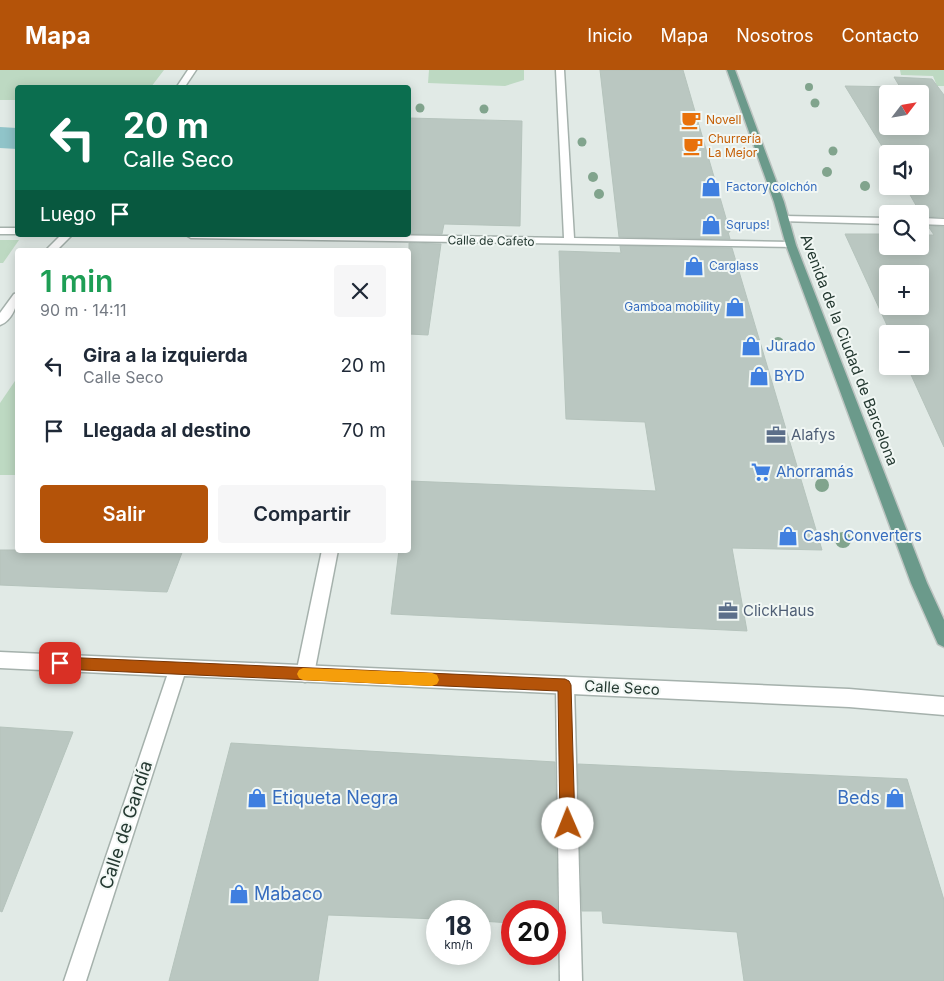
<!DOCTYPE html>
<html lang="es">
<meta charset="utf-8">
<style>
:root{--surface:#fff;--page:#f6f6f7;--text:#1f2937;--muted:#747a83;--accent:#b45309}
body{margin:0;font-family:Inter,sans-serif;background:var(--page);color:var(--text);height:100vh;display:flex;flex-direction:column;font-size:19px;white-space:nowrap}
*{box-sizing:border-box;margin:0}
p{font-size:16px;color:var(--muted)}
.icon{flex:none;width:28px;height:28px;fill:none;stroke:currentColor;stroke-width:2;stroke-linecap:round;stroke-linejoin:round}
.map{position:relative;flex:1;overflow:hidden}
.drawer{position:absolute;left:15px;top:178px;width:396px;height:305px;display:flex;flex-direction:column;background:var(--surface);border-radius:5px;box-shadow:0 2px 12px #0003}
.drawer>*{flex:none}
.banner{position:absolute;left:15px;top:15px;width:396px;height:152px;border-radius:5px;box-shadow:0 2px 12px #0003;background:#0b6e4f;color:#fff;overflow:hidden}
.needle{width:32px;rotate:59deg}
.fabs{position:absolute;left:879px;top:15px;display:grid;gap:10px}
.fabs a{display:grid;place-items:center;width:50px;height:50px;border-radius:5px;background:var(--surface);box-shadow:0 2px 12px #0003;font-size:25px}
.speed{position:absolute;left:426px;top:830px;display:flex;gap:10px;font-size:25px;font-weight:700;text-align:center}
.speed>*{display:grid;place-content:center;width:65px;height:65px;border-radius:50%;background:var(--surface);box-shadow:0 2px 12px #0003;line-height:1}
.speed small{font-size:12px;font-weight:400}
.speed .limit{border:8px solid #d22;background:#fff;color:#111}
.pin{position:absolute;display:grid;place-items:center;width:42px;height:42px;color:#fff;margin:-21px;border-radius:10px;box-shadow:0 2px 8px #0006}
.me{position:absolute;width:55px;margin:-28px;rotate:359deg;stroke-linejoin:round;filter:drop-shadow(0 0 4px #0008)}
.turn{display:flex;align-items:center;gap:18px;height:105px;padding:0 25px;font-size:22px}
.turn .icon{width:65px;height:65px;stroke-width:2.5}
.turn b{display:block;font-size:35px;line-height:42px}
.then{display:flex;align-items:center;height:48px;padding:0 25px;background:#0003;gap:10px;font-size:19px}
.round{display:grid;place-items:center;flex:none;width:52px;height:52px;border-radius:5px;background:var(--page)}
.overview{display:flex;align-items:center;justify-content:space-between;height:85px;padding:0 25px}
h1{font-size:30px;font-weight:600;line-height:38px;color:#1e9e55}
.button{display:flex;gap:10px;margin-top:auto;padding:10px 25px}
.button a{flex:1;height:58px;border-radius:5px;background:var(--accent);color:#fff;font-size:20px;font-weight:600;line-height:58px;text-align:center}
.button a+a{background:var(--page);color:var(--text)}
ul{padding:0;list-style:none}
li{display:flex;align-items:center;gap:15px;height:65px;padding:0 25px}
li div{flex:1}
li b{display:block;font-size:19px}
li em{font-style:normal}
header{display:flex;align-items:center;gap:30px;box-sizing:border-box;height:70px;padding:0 25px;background:var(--accent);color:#fff}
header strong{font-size:24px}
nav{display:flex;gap:28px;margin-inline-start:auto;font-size:18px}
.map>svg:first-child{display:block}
.green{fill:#bdd9c2}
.water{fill:#90c4c9}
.building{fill:#bac7c1;stroke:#b5c3bc;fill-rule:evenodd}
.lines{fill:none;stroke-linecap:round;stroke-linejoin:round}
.lane-casing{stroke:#a5b1ac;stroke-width:3}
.street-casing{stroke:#a5b1ac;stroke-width:3}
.primary-casing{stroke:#bdc4c1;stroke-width:3}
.lane{fill:#fff;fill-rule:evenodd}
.street{fill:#fff;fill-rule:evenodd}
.primary{fill:#6b9a8b;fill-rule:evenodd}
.tree{fill:#81a48d}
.route{fill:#b45309;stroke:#753606}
.slow{fill:#f59e0b}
.labels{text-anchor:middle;stroke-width:4;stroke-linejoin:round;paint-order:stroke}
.far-food-label{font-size:12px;fill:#c56008;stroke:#f1f7f4;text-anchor:start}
.far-shop-label{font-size:12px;fill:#366cbe;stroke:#f1f7f4;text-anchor:start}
.far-street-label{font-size:12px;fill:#243931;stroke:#f1f7f4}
.shop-label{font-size:15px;fill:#366cbe;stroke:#f1f7f4;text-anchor:start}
.street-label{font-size:15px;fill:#243931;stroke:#f1f7f4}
.service-label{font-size:15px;fill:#4e5e75;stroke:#f1f7f4;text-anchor:start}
.near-shop-label{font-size:18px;fill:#366cbe;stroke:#f1f7f4;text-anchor:start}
.near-street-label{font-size:18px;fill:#243931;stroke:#f1f7f4}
</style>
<header>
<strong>Mapa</strong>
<nav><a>Inicio</a><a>Mapa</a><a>Nosotros</a><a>Contacto</a></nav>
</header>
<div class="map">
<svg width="944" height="911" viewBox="0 0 944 911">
<rect width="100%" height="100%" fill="#e1eae6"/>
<g class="green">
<polygon points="0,0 164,0 151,17 18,18 17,30 0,30"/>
<polygon points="429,0 524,0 524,10 505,16 428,13"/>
<polygon points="900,0 944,0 944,16 937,16 933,6 901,5"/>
<polygon points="0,170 19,170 3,193 0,193"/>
<polygon points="17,308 17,405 0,405 0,333"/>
</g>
<polygon class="water" points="0,57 17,58 17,79 0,78"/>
<g class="building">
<polygon points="600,0 683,0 730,162 728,162 730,169 619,167"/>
<path d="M894 7 932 9 944 25V147L922 146 905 116H920V84H888V86L845 16 900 17ZM888 24H920V56H888Z"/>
<polygon points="409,48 522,51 520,156 444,154 442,164 409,164"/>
<path d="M928 156 944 157V377L907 296H920V264H891L845 164H888V176H920V165H934ZM888 204H920V236H888Z"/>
<polygon points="409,173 441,174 428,265 409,264"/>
<polygon points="620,176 732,178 822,480 732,478 747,561 391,544 399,480 409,480 409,411 656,421 645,352 566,349 559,181 621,183"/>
<polygon points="0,480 183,480 167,522 0,515"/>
<polygon points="0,657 73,662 2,842 0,841"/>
<polygon points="231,673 555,692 557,841 512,841 512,853 480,851 480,841 438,841 438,849 328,845 318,911 169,911"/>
<polygon points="578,694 907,709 944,830 944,911 744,911 737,862 603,853 602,841 582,841"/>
</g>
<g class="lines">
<defs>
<g id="lane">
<polygon points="322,480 338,480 314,604 311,610 305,612 299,610 296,604"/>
<polygon points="565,607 571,609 574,615 582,911 560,911 556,615 559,609"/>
</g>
<g id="street">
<polygon points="188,0 196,0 184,18 176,18"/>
<polygon points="556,0 564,0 574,168 791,172 796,175 795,177 191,168 186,165 379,165 564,168"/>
<polygon points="784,146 888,148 888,154 780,151 779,149"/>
<polygon points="920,148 944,149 944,155 920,154"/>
<rect x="0" y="158" width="18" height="6"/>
<polygon points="61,165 72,165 57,180 46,180"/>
<path d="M18 223C18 234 12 251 0 255V243L14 224Z"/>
<polygon points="0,582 849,619 944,627 944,645 849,637 184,606 86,911 64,911 167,606 0,598"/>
</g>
<polygon id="primary" points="727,0 735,0 784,132 796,175 927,513 944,550 944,577 938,574 911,513 786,175 774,132"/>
</defs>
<use href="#lane" class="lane-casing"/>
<use href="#street" class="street-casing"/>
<use href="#primary" class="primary-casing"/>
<use href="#lane" class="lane"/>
<use href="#street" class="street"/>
<use href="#primary" class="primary"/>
</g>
<g class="tree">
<circle cx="809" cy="17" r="4"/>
<circle cx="815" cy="33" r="4.5"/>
<circle cx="420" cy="38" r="4.5"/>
<circle cx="484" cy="39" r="4.5"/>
<circle cx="582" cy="72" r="4.5"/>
<circle cx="833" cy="81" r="4.5"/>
<circle cx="827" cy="102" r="5"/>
<circle cx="593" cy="107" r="5"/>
<circle cx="865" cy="116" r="5"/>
<circle cx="599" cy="124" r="5"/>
<circle cx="778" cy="273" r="6"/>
<circle cx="822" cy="415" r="7"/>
<circle cx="843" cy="470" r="8"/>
</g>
<polygon class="route" points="60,587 565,609 569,611 571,615 575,754 573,760 568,762 562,760 560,754 558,621 60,599 55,597 53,593 55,589"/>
<polygon class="slow" points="303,598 432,603 437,605 439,610 437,614 432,616 303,610 299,608 297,604 299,600"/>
<defs>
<symbol id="cafe-bare" viewBox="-9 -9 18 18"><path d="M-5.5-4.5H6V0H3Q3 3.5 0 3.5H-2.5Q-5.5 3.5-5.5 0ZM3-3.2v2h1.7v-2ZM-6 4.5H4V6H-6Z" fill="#e8710a" stroke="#f1f7f4" stroke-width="2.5" paint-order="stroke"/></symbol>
<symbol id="shop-bare" viewBox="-9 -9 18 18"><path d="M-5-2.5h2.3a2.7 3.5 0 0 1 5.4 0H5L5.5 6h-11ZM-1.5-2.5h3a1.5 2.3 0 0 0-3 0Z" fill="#3f7fe0" stroke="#f1f7f4" stroke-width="2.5" paint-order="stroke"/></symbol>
<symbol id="office-bare" viewBox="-9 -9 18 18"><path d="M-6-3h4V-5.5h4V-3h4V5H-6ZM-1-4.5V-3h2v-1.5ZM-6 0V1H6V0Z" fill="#5c6f8a" stroke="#f1f7f4" stroke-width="2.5" paint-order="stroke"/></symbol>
<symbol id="supermarket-bare" viewBox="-9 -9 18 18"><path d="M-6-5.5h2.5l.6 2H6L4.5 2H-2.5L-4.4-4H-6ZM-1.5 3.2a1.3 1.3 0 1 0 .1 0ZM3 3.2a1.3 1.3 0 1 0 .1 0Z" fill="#3f7fe0" stroke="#f1f7f4" stroke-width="2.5" paint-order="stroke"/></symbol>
</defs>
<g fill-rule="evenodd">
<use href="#cafe-bare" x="677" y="36" width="28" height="28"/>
<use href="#cafe-bare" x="679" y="62" width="28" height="28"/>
<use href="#shop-bare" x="697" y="103" width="28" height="28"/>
<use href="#shop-bare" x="697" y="141" width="28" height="28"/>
<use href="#shop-bare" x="680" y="182" width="28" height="28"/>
<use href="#shop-bare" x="721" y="223" width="28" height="28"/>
<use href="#shop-bare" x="737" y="262" width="28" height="28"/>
<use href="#shop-bare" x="745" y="292" width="28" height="28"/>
<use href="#office-bare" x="762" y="351" width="28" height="28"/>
<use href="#supermarket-bare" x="747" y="388" width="28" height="28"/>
<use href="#shop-bare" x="774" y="452" width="28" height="28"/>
<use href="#office-bare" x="714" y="527" width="28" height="28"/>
<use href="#shop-bare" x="243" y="714" width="28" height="28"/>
<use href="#shop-bare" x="881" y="714" width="28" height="28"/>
<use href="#shop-bare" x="225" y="810" width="28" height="28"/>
</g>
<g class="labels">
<g class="far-food-label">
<text x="706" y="54">Novell</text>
<text x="708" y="73">Churrería<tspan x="708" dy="14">La Mejor</tspan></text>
</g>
<g class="far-shop-label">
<text x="726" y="121">Factory colchón</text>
<text x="726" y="159">Sqrups!</text>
<text x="709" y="200">Carglass</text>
<text x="720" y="241" text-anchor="end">Gamboa mobility</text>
</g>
<g class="far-street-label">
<text transform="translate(491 171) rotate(1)" y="4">Calle de Cafeto</text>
</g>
<g class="shop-label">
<text x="766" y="281">Jurado</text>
<text x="774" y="311">BYD</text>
<text x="776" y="407">Ahorramás</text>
<text x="803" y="471">Cash Converters</text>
</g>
<g class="street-label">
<text transform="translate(849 280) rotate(69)" y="5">Avenida de la Ciudad de Barcelona</text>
<text transform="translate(622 618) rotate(3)" y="5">Calle Seco</text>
</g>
<g class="service-label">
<text x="791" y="370">Alafys</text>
<text x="743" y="546">ClickHaus</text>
</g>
<g class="near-shop-label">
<text x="272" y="734">Etiqueta Negra</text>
<text x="880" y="734" text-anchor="end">Beds</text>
<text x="254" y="830">Mabaco</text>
</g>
<g class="near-street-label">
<text transform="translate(126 755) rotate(-72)" y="6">Calle de Gandía</text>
</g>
</g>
</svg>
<div class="fabs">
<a><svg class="needle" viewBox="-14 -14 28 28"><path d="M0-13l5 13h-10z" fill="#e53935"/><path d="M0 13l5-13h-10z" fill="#747a83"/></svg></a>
<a><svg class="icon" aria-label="sound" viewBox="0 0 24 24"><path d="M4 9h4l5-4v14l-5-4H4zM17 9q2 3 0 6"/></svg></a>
<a><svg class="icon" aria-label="search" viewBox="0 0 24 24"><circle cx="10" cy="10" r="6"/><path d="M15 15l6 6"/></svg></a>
<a>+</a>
<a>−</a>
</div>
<div class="speed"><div>18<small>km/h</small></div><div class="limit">20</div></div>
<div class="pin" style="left:60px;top:593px;background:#d93025"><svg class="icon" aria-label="arrive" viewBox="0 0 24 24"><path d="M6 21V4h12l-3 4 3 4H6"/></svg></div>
<svg class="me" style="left:568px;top:754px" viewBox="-20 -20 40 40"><circle r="19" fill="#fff"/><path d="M0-13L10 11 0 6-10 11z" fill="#b45309"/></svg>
<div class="banner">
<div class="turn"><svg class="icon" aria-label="left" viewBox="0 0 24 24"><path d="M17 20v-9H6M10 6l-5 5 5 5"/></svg><div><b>20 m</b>Calle Seco</div></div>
<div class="then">Luego<svg class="icon" aria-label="arrive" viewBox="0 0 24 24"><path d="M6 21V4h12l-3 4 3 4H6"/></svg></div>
</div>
<section class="drawer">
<div class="overview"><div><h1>1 min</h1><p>90 m · 14:11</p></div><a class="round"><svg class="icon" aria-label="close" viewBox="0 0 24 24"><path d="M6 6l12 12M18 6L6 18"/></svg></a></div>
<ul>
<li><svg class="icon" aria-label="left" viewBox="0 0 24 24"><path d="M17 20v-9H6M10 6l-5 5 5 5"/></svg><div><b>Gira a la izquierda</b><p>Calle Seco</p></div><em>20 m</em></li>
<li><svg class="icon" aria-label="arrive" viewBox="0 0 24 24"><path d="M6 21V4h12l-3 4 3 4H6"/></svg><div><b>Llegada al destino</b></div><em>70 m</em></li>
</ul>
<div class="button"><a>Salir</a><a>Compartir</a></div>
</section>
</div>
